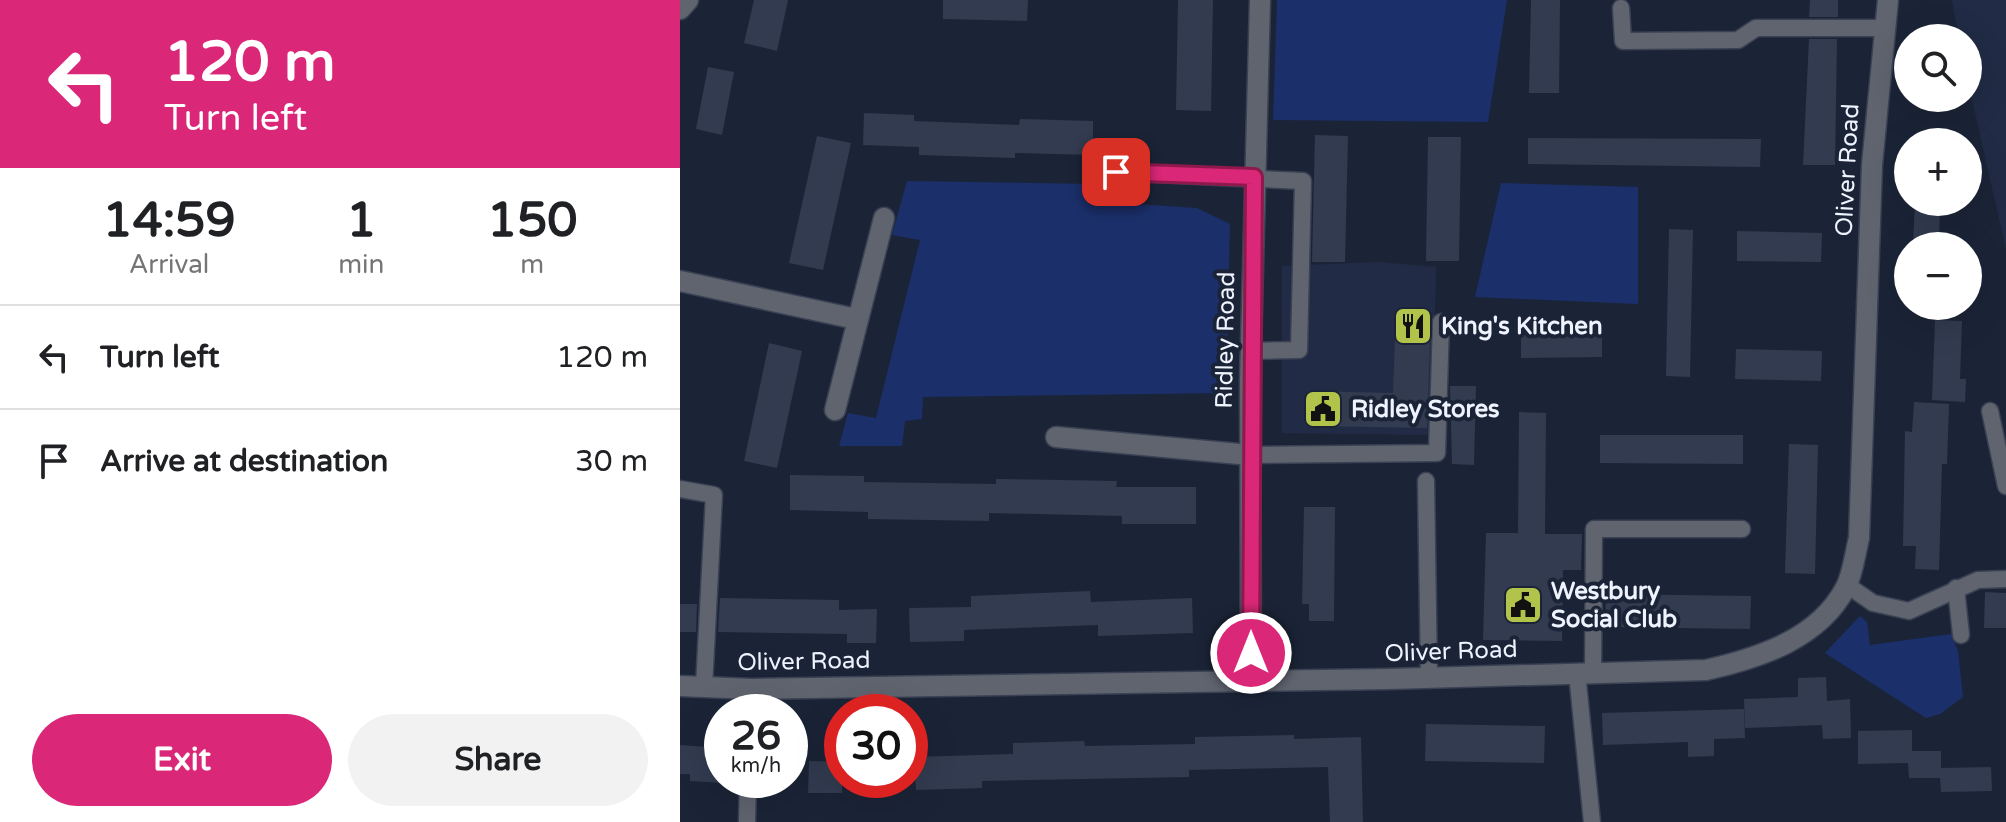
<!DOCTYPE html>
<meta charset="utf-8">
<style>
:root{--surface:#fff;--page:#f2f2f2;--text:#202124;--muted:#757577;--line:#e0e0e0;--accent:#db2777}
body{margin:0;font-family:"Varela Round",sans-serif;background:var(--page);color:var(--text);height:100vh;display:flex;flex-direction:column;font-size:30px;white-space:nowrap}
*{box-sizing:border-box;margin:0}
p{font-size:26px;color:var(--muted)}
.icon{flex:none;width:44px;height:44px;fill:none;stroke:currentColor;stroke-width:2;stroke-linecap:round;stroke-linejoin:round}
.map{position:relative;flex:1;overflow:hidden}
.side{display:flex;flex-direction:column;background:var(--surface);width:680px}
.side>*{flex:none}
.guide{background:#db2777;color:#fff;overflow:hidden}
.controls{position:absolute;left:1214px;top:24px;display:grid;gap:16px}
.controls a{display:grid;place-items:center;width:88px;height:88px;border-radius:50%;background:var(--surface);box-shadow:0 8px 32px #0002;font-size:40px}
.speed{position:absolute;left:24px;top:694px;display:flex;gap:16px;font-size:40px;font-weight:700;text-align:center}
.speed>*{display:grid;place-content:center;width:104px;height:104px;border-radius:50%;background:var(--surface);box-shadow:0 8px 32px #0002;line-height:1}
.speed small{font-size:20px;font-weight:400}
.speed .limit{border:12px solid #d22;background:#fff;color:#111}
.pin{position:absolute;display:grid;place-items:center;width:68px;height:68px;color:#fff;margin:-34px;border-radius:16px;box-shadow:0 4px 12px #0006}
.me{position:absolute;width:88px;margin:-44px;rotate:0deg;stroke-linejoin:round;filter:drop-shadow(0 0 6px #0008)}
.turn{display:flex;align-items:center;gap:28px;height:168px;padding:0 32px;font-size:36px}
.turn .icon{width:104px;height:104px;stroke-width:2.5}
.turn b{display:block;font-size:56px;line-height:68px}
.eta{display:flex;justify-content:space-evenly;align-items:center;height:136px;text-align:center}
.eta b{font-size:48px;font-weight:700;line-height:56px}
.button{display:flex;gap:16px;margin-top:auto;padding:16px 32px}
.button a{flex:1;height:92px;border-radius:48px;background:var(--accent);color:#fff;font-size:32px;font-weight:700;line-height:92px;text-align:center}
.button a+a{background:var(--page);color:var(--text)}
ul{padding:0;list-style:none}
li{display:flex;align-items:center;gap:24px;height:104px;padding:0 32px;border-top:2px solid var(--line)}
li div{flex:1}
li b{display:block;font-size:30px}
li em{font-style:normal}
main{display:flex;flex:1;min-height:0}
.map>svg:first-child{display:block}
.built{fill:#212b45}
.green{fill:#1b2f6a}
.building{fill:#323b50}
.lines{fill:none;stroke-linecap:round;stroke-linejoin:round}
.lane-casing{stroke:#394153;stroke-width:19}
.street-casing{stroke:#394153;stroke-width:23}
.lane{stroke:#60646f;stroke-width:16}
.street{stroke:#60646f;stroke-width:20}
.route-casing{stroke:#8e194d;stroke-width:20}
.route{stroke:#db2777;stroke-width:14}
.labels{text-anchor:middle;stroke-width:8;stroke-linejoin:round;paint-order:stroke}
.street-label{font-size:24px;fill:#eef3fe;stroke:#1b2437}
.poi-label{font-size:24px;font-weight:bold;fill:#eef3fe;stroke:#1b2437;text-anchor:start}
</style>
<main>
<section class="side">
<div class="guide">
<div class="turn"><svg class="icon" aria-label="left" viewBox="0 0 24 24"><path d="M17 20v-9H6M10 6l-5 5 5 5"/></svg><div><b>120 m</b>Turn left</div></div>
</div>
<div class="eta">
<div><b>14:59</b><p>Arrival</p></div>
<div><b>1</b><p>min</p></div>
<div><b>150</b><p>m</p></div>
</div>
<ul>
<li><svg class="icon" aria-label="left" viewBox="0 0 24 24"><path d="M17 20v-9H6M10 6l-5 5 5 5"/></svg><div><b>Turn left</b></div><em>120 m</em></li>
<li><svg class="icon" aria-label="arrive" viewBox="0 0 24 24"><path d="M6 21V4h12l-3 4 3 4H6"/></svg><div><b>Arrive at destination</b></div><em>30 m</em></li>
</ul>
<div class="button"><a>Exit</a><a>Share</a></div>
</section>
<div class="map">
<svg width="1326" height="822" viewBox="0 0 1326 822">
<rect width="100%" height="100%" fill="#1b2437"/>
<g class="built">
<polygon points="1272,0 1326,0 1326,249 1288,82 1288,38 1279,38"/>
<polygon points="699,262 756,267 752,435 602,433 602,266"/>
</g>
<g class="green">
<polygon points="597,0 827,0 808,122 593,120"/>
<polygon points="227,181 412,184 408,201 517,208 550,224 546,393 243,397 242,419 225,421 222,446 159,446 168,413 196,418 240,240 212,235"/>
<polygon points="821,183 958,187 958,304 795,297"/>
<polygon points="1180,616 1187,622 1190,645 1271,634 1278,651 1283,697 1260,714 1246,718 1145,653"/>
</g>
<g class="building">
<polygon points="74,0 108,0 97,51 64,43"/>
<polygon points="263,0 348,0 347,21 263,19"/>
<polygon points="498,0 533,0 531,111 496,110"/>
<polygon points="851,0 880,0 879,93 849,93"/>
<polygon points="1130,0 1158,0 1158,17 1129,17"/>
<polygon points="1129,39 1157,39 1155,165 1123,165"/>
<polygon points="28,67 54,72 42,135 16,129"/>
<polygon points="184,113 234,115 234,121 339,125 340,119 413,121 413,155 335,153 335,158 239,155 239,147 183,145"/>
<polygon points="635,135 668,136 665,262 632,262"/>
<polygon points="137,136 171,143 143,270 109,263"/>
<polygon points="748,137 781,137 779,261 746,261"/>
<polygon points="848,138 1081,139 1080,167 848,164"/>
<polygon points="1235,202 1260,202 1259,246 1233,246"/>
<polygon points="989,229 1013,230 1010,377 986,376"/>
<polygon points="1057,231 1142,233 1141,262 1057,261"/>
<polygon points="716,312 751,312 747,428 627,426 628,391 713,393"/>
<polygon points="1255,320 1282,321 1280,379 1286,379 1285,402 1252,400"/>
<polygon points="841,329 922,329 922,357 841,358"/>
<polygon points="89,343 122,351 97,468 64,461"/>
<polygon points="1056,349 1142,351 1141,381 1055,379"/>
<polygon points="770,386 796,386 794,465 772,464"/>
<polygon points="1234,402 1269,404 1267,464 1262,464 1259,570 1235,569 1236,546 1223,546 1225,431 1232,432"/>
<polygon points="839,412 866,413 865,534 902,534 901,570 883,570 882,641 803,640 806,533 838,533"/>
<polygon points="920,435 1063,435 1063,464 920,463"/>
<polygon points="1109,444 1138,445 1135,574 1105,573"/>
<polygon points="110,475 184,476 184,482 316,484 316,479 437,481 436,487 516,487 516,524 442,524 442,516 309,513 309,521 188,519 188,512 110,510"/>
<polygon points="624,507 655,507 654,621 629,621 629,604 622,604"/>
<polygon points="410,591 411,602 512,598 513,633 418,636 418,625 284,630 284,641 230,642 229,608 291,607 291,596"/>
<polygon points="1305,592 1326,593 1326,628 1304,628"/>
<polygon points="926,594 1071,596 1070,629 925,627"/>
<polygon points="40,598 159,600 159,610 197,609 196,643 167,643 167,634 38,632"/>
<polygon points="0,604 17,604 16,632 0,632"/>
<polygon points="1146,677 1147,701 1170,699 1171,738 1143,739 1142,725 1065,728 1064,699 1118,697 1118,678"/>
<polygon points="1064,709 1065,738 1034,739 1034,756 1008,757 1008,742 923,745 922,713"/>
<polygon points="746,724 865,726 864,763 745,761"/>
<polygon points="1232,730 1232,751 1261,751 1261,768 1311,767 1312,791 1261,792 1260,778 1229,778 1228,763 1178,764 1178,731"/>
<polygon points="614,735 614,739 681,737 683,822 650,822 648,767 509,770 509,777 302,781 302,788 236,790 234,757 333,754 333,743 404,741 405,746 515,744 515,737"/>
<polygon points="0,745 42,748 42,783 10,781 10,774 0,774"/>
<polygon points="129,761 162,762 162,793 128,793"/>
</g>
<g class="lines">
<defs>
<g id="lane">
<polyline points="941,8 943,41 1058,40 1076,28 1203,28"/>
<polyline points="436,172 623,181 619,350 571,351"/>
<polyline points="1310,411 1326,486"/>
<polyline points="570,455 757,453 761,322"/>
<polyline points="746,481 749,677"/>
<polyline points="0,489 34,495 24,687"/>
<polyline points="1167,585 1193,603 1229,611 1298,580 1326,579"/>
<polyline points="1276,588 1281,635"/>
<polyline points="897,673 912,822"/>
<polyline points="913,673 914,529 1062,529"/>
<polyline points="70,712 71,689"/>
<polyline points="67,822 68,780"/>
</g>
<g id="street">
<polyline points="0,9 8,0"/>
<polyline points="0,281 176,319"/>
<polyline points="155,410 204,218"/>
<polyline points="376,437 570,455"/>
<polyline points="571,681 570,381 580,0"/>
<path d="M0 686 71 689 709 679 1026 670C1079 658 1139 639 1166 587 1173 573 1175 554 1179 538L1192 165 1208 0"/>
</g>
</defs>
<use href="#lane" class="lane-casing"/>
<use href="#street" class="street-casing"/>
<use href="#lane" class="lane"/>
<use href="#street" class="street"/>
</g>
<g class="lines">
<defs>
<polyline id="route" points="436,172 574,177 571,653"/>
</defs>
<use href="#route" class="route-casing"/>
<use href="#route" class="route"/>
</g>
<defs>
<symbol id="restaurant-square" viewBox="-11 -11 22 22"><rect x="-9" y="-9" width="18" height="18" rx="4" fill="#b2c34c" stroke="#1b2437"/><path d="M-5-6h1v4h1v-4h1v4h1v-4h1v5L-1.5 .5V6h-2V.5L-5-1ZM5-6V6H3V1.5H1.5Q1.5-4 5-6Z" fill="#111"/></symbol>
<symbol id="civic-square" viewBox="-11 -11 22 22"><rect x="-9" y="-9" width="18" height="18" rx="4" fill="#b2c34c" stroke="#1b2437"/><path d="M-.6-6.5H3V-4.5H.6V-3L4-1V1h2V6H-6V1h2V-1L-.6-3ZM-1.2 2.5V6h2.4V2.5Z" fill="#111"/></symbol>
</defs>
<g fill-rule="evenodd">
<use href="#restaurant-square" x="711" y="304" width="44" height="44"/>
<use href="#civic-square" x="621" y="387" width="44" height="44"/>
<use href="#civic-square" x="821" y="583" width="44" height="44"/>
</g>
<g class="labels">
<g class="street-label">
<text transform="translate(1167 170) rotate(-87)" y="8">Oliver Road</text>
<text transform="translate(545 340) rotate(-89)" y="8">Ridley Road</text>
<text transform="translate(771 651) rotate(-2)" y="8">Oliver Road</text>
<text transform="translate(124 661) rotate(-1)" y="8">Oliver Road</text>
</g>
<g class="poi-label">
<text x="761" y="334">King's Kitchen</text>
<text x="671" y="417">Ridley Stores</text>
<text x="871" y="599">Westbury<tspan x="871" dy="28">Social Club</tspan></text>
</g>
</g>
</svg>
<div class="controls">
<a><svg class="icon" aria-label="search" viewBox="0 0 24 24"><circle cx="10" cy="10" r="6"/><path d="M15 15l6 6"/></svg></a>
<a>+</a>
<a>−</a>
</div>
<div class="speed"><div>26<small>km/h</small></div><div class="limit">30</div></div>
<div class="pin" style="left:436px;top:172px;background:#d93025"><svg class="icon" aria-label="arrive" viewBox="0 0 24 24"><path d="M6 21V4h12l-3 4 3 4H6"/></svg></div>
<svg class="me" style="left:571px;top:653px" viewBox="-20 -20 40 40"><circle r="17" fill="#db2777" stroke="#fff" stroke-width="3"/><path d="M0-11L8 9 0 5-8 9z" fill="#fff"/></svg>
</div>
</main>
